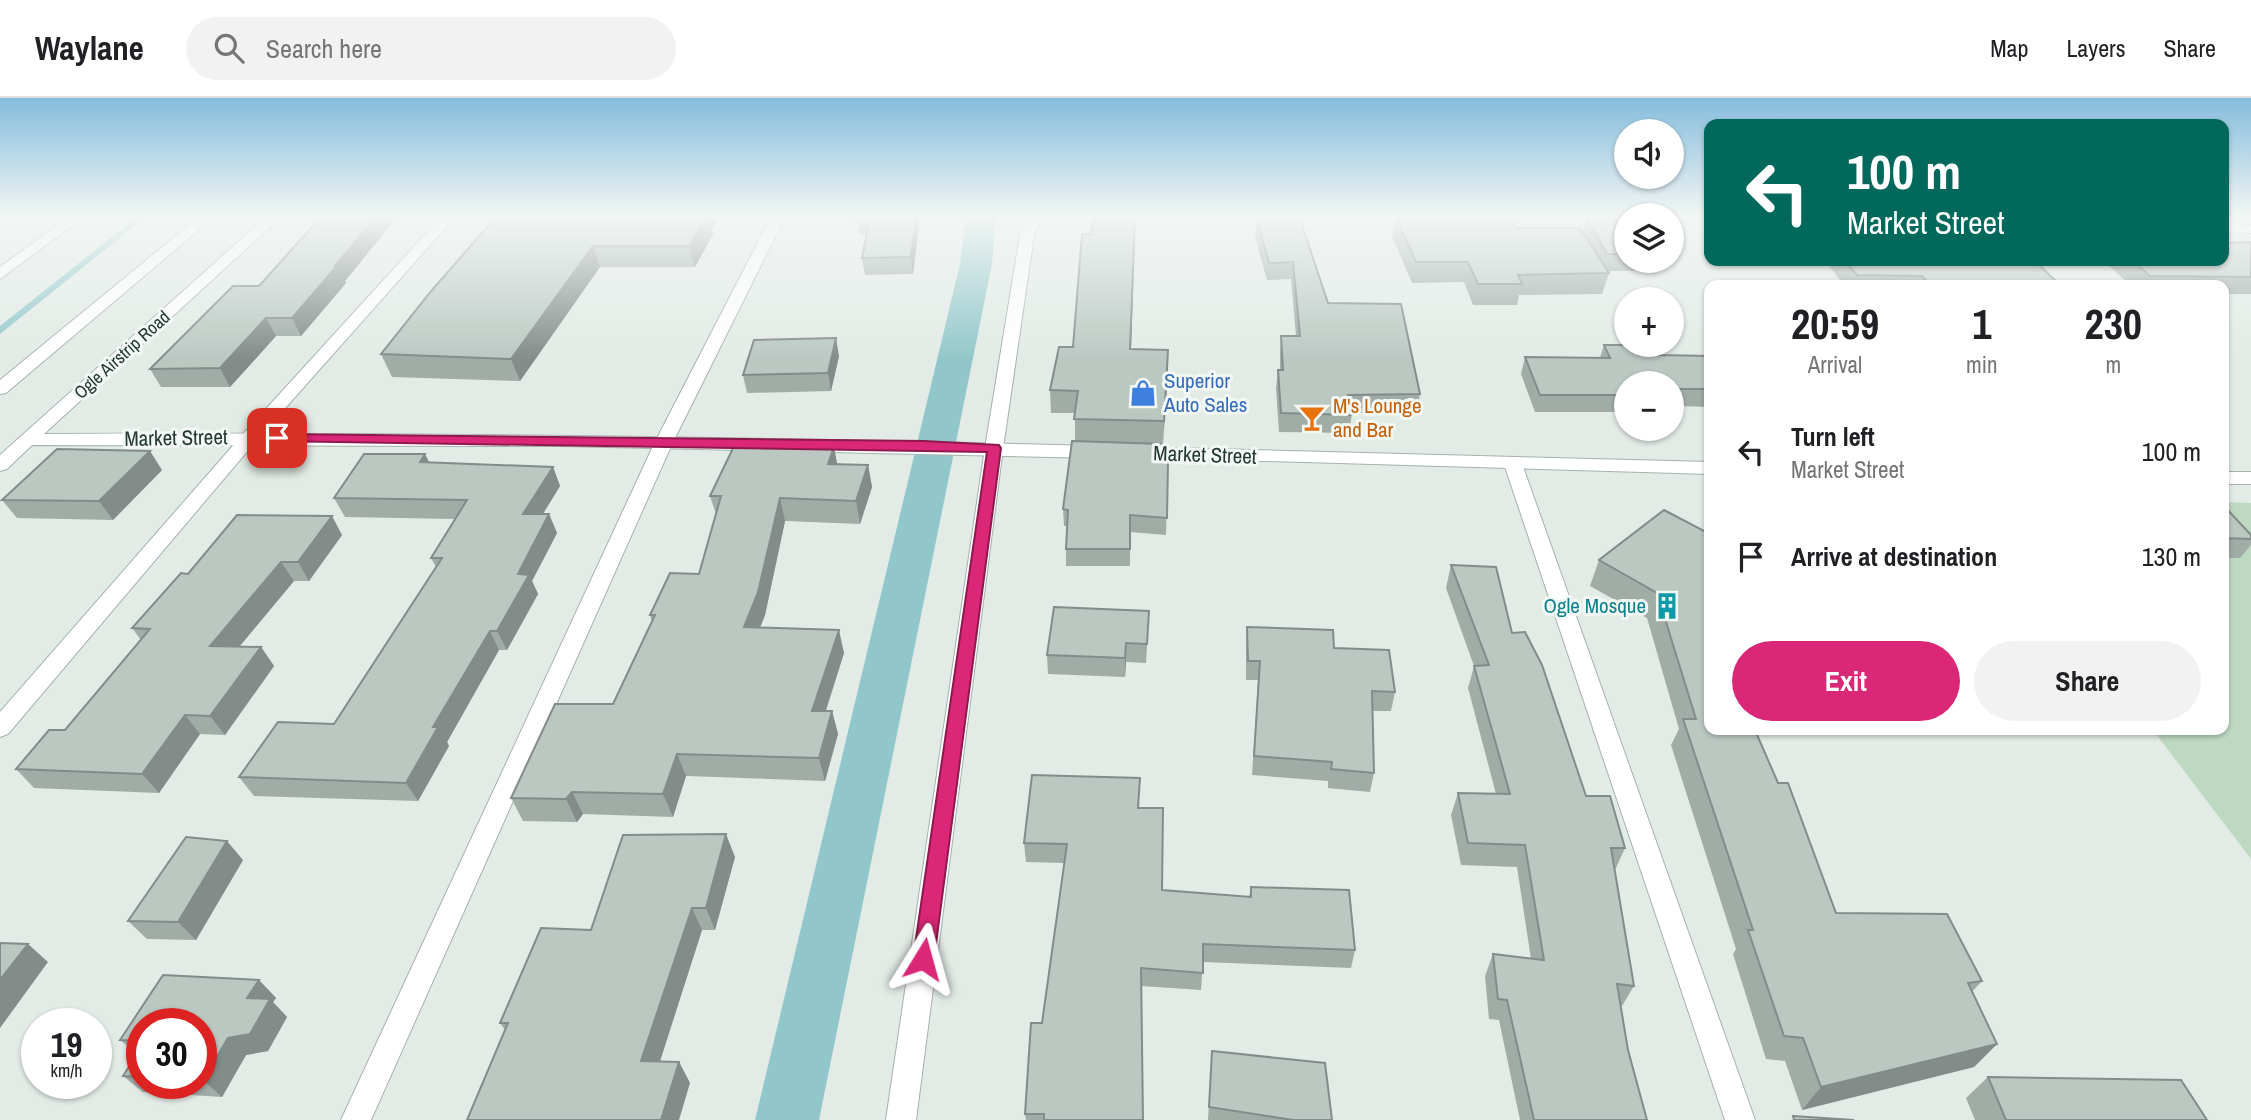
<!DOCTYPE html>
<meta charset="utf-8">
<style>
:root{--surface:#fff;--page:#f2f2f2;--text:#202124;--muted:#757577;--line:#e0e0e0;--accent:#db2777}
body{margin:0;font-family:"Archivo Narrow",sans-serif;background:var(--page);color:var(--text);height:100vh;display:flex;flex-direction:column;font-size:26px;white-space:nowrap}
*{box-sizing:border-box;margin:0}
p{font-size:23px;color:var(--muted)}
.icon{flex:none;width:38px;height:38px;fill:none;stroke:currentColor;stroke-width:2;stroke-linecap:round;stroke-linejoin:round}
.map{position:relative;flex:1;overflow:hidden}
.details{position:absolute;left:1704px;top:182px;width:525px;height:455px;display:flex;flex-direction:column;background:var(--surface);border-radius:14px;box-shadow:0 2px 5px #0004}
.details>*{flex:none}
.top-card{position:absolute;left:1704px;top:21px;width:525px;height:147px;border-radius:14px;box-shadow:0 2px 5px #0004;background:#00695c;color:#fff;overflow:hidden}
.tools{position:absolute;left:1614px;top:21px;display:grid;gap:14px}
.tools a{display:grid;place-items:center;width:70px;height:70px;border-radius:50%;background:var(--surface);box-shadow:0 2px 5px #0004;font-size:35px}
.speed{position:absolute;left:21px;top:910px;display:flex;gap:14px;font-size:35px;font-weight:700;text-align:center}
.speed>*{display:grid;place-content:center;width:91px;height:91px;border-radius:50%;background:var(--surface);box-shadow:0 2px 5px #0004;line-height:1}
.speed small{font-size:18px;font-weight:400}
.speed .limit{border:10px solid #d22;background:#fff;color:#111}
.pin{position:absolute;display:grid;place-items:center;width:60px;height:60px;color:#fff;margin:-30px;border-radius:14px;box-shadow:0 4px 10px #0006}
.me{position:absolute;width:77px;margin:-38px;rotate:8deg;stroke-linejoin:round;filter:drop-shadow(0 0 5px #0008)}
.turn{display:flex;align-items:center;gap:24px;height:147px;padding:0 28px;font-size:32px}
.turn .icon{width:91px;height:91px;stroke-width:2.5}
.turn b{display:block;font-size:49px;line-height:60px}
.eta{display:flex;justify-content:space-evenly;align-items:center;height:119px;text-align:center}
.eta b{font-size:42px;font-weight:800;line-height:49px}
.button{display:flex;gap:14px;margin-top:auto;padding:14px 28px}
.button a{flex:1;height:80px;border-radius:42px;background:var(--accent);color:#fff;font-size:28px;font-weight:800;line-height:80px;text-align:center}
.button a+a{background:var(--page);color:var(--text)}
ul{padding:0;list-style:none}
li{display:flex;align-items:center;gap:21px;height:105px;padding:0 28px}
li div{flex:1}
li b{display:block;font-size:26px}
li em{font-style:normal}
header{display:flex;align-items:center;gap:42px;box-sizing:border-box;height:98px;padding:0 35px;background:var(--surface);border-bottom:2px solid var(--line)}
header strong{font-size:33px}
nav{display:flex;gap:38px;margin-inline-start:auto;font-size:24px}
.search{width:490px;height:63px;background:var(--page);display:flex;align-items:center;gap:18px;box-sizing:border-box;padding:0 24px;border-radius:38px;color:var(--muted);font-size:26px}
.map>svg:first-child{display:block}
.green{fill:#bed9c2}
.lines{fill:none;stroke-linecap:round;stroke-linejoin:round}
.stream{fill:#91c7ca;fill-rule:evenodd}
.canal{fill:#91c7ca;fill-rule:evenodd}
.minor-casing{stroke:#a6b2ac;stroke-width:2}
.tertiary-casing{stroke:#a6b2ac;stroke-width:2}
.minor{fill:#fff;fill-rule:evenodd}
.tertiary{fill:#fff;fill-rule:evenodd}
.wall{fill:#a1aca7;fill-rule:evenodd}
.shaded-wall{fill:#838c88}
.building{fill:#bbc8c2;stroke:#838c88;stroke-width:2}
.route{fill:#db2777;stroke:#8e194d;stroke-width:2}
.labels{text-anchor:middle;stroke-width:6;stroke-linejoin:round;paint-order:stroke}
.far-street-label{font-size:18px;fill:#253a32;stroke:#f3f8f5}
.shop-label{font-size:21px;fill:#366cbe;stroke:#f3f8f5;text-anchor:start}
.food-label{font-size:21px;fill:#c56008;stroke:#f3f8f5;text-anchor:start}
.street-label{font-size:21px;fill:#253a32;stroke:#f3f8f5}
.culture-label{font-size:21px;fill:#0d838f;stroke:#f3f8f5;text-anchor:end}
</style>
<header>
<strong>Waylane</strong>
<div class="search"><svg class="icon" aria-label="search" viewBox="0 0 24 24"><circle cx="10" cy="10" r="6"/><path d="M15 15l6 6"/></svg>Search here</div>
<nav><a>Map</a><a>Layers</a><a>Share</a></nav>
</header>
<div class="map">
<svg width="2251" height="1022" viewBox="0 0 2251 1022">
<rect width="100%" height="100%" fill="#e3ebe6"/>
<polygon class="green" points="2224,404 2251,405 2251,761 2153,632 2224,632"/>
<g class="lines">
<polygon class="stream" points="137,119 146,119 0,236 0,228"/>
<polygon class="canal" points="966,119 996,119 992,166 819,1022 755,1022 960,166"/>
<defs>
<g id="minor">
<polygon points="69,119 84,119 0,181 0,169"/>
<polygon points="441,119 455,119 256,343 8,636 0,639 0,614 244,335"/>
<polygon points="771,119 785,119 672,346 371,1022 341,1022 654,346"/>
<polygon points="1031,119 1046,119 1038,128 1034,137 1003,350 916,1022 886,1022 985,350 1020,137 1024,126"/>
<polygon points="1671,119 1710,119 1710,124 1671,123"/>
<polygon points="2224,126 2251,127 2251,135 2224,134"/>
<polygon points="1513,360 1522,366 1755,1022 1725,1022 1504,366"/>
</g>
<g id="tertiary">
<polygon points="199,119 214,119 6,295 0,296 0,282"/>
<path d="M266 119H281L44 336C395 334 746 339 1097 348L1106 354 1097 360 562 348 32 347 7 371 0 373V357Z"/>
<polygon points="1136,349 1710,364 1710,376 1130,359 1127,355"/>
<rect x="2224" y="374" width="27" height="12"/>
</g>
</defs>
<use href="#minor" class="minor-casing"/>
<use href="#tertiary" class="tertiary-casing"/>
<use href="#minor" class="minor"/>
<use href="#tertiary" class="tertiary"/>
</g>
<g class="wall">
<polygon points="321,119 397,119 345,183 346,185 301,238 276,238 230,289 161,289 150,271 259,188"/>
<polygon points="496,119 712,132 713,136 695,169 600,169 520,283 392,279 381,256"/>
<polygon points="850,119 920,119 913,176 865,177 862,160 866,137 859,137 857,122 850,122"/>
<polygon points="1396,119 1487,120 1516,130 1583,135 1587,120 1626,120 1626,163 1649,163 1646,173 1607,173 1609,175 1602,196 1519,197 1517,207 1473,207 1464,184 1412,185 1392,138"/>
<polygon points="1257,123 1328,205 1420,296 1417,314 1352,315 1349,335 1279,334 1276,290 1278,272 1280,272 1280,256 1281,238 1296,238 1291,181 1267,182 1255,139"/>
<polygon points="1135,135 1131,251 1168,252 1162,363 1168,364 1166,437 1130,434 1130,468 1066,468 1066,451 1067,428 1064,428 1063,411 1075,343 1075,315 1051,315 1050,292"/>
<polygon points="2251,144 2251,196 2224,196 2224,187 2130,187 2104,163 2224,163"/>
<polygon points="1825,163 2035,163 2060,187 1844,187"/>
<polygon points="1604,247 1658,257 1710,258 1710,309 1677,308 1674,318 1671,318 1671,285 1626,285 1626,317 1622,317 1621,314 1535,314 1521,276 1525,259 1600,260"/>
<polygon points="839,258 831,293 747,295 743,277"/>
<polygon points="834,349 837,366 868,367 872,389 860,426 785,423 765,517 760,530 844,555 826,613 832,613 838,636 825,683 686,678 673,719 583,716 577,724 523,723 511,700 613,606 652,524 650,517 699,476 716,416 710,398"/>
<polygon points="425,356 429,364 553,369 560,388 543,416 549,416 557,435 532,483 538,496 507,552 499,552 447,644 449,648 418,703 254,698 239,679 334,626 436,469 431,460 455,421 345,419 334,400"/>
<polygon points="162,372 113,422 17,420 2,402"/>
<polygon points="2224,408 2251,437 2251,447 2240,460 2224,460"/>
<polygon points="1664,412 1710,632 1836,815 1982,883 1972,894 1997,946 1974,969 1802,1012 1785,963 1766,961 1733,856 1736,851 1671,647 1679,631 1647,520 1590,488 1599,462"/>
<polygon points="342,437 309,483 294,483 239,549 261,549 274,568 225,637 200,636 159,695 34,690 16,671 65,632 141,542 132,530"/>
<polygon points="1451,467 1512,535 1586,698 1625,750 1615,772 1634,888 1622,908 1621,908 1628,952 1647,1022 1520,1022 1499,922 1489,921 1485,878 1493,856 1531,861 1517,769 1461,767 1451,717 1458,695 1496,696 1468,590 1474,568 1446,490"/>
<polygon points="1149,513 1146,565 1126,564 1125,579 1048,576 1047,557"/>
<polygon points="1247,529 1334,550 1395,594 1391,613 1373,613 1374,675 1370,694 1328,690 1328,683 1252,677 1258,582 1246,582 1246,548"/>
<polygon points="1139,710 1162,792 1249,799 1251,789 1355,852 1351,870 1203,864 1201,892 1141,888 1143,1022 1026,1022 1025,1016 1042,925 1065,765 1026,764 1024,745"/>
<polygon points="735,759 715,832 702,832 660,964 679,964 690,985 505,932 500,925"/>
<polygon points="243,762 196,842 147,841 128,823"/>
<path d="M163 877 259 882 276 900 273 904 287 919 268 953 246 957 222 999 143 994 123 978 137 956 120 942ZM142 926H201V985H142Z"/>
<polygon points="1212,953 1332,1022 1208,1022"/>
<polygon points="1988,979 2207,1022 1975,1022 1966,1000"/>
</g>
<g class="shaded-wall">
<polygon points="376,119 397,119 345,183 346,185 301,238 292,220"/>
<polygon points="705,119 719,119 712,132 713,136 695,169 689,148"/>
<polygon points="916,119 920,119 913,176 911,159"/>
<polygon points="1136,119 1135,135 1130,273 1130,251"/>
<polygon points="593,148 600,169 520,283 511,261"/>
<polygon points="266,220 276,238 230,289 220,270"/>
<polygon points="836,240 839,258 831,293 828,275"/>
<polygon points="1168,252 1168,275 1163,346 1164,323"/>
<polygon points="834,349 838,371 828,366"/>
<polygon points="150,353 162,372 113,422 99,403"/>
<polygon points="425,356 434,375 420,364"/>
<polygon points="868,367 872,389 860,426 856,403"/>
<polygon points="553,369 560,388 531,435 523,416"/>
<polygon points="780,400 785,423 765,517 751,552 744,529"/>
<polygon points="549,416 557,435 532,483 538,496 507,552 497,533 518,476"/>
<polygon points="332,418 342,437 309,483 298,464"/>
<polygon points="281,464 294,483 224,567 210,548"/>
<polygon points="839,532 844,555 818,636 812,613"/>
<polygon points="490,533 499,552 447,644 449,648 418,703 406,685 433,629"/>
<polygon points="1126,545 1126,564 1125,579 1125,560"/>
<polygon points="261,549 274,568 225,637 210,618"/>
<polygon points="832,613 838,636 825,683 819,660"/>
<polygon points="185,617 200,636 159,695 142,676"/>
<polygon points="677,656 686,678 673,719 663,696"/>
<polygon points="572,694 583,716 577,724 566,701"/>
<polygon points="726,736 735,759 715,832 706,810"/>
<polygon points="227,743 243,762 196,842 178,824"/>
<polygon points="692,810 702,832 653,984 641,963"/>
<polygon points="28,846 48,864 0,930 0,882"/>
<polygon points="259,882 276,900 273,904 287,919 268,953 246,957 222,999 203,982 228,940 247,900"/>
<polygon points="1997,946 1974,969 1802,1012 1821,989"/>
<polygon points="679,964 690,985 679,1022 661,1022"/>
</g>
<g class="building">
<polygon points="321,119 376,119 335,168 337,168 292,220 266,220 220,270 150,271 233,188 259,188"/>
<polygon points="496,119 706,119 689,148 593,148 511,261 381,256 432,192"/>
<polygon points="857,119 916,119 911,159 862,160 870,121 857,120"/>
<polygon points="1094,119 1135,119 1130,251 1168,252 1164,323 1074,321 1078,293 1050,292 1059,249 1073,249 1082,136 1091,136"/>
<polygon points="1396,119 1486,119 1487,120 1510,120 1516,130 1580,130 1609,175 1518,177 1522,186 1478,186 1468,164 1416,164"/>
<polygon points="1587,120 1626,120 1626,156 1607,156"/>
<polygon points="1300,121 1328,205 1401,206 1420,296 1348,297 1352,317 1281,315 1278,272 1283,272 1281,238 1300,238 1293,164 1269,165 1257,123"/>
<polygon points="2251,144 2251,179 2150,178 2133,163 2224,163 2224,145"/>
<polygon points="1845,163 2035,163 2060,187 1930,187 1922,178 1857,177"/>
<polygon points="836,240 828,275 743,277 754,242"/>
<polygon points="1604,247 1653,247 1658,257 1710,258 1710,291 1675,291 1680,301 1671,300 1671,285 1626,285 1626,297 1540,297 1525,259 1610,260"/>
<polygon points="1072,343 1163,346 1162,363 1168,364 1167,420 1130,417 1130,451 1066,451 1068,412 1063,411"/>
<polygon points="735,346 834,349 828,366 868,367 856,403 780,400 758,494 744,529 839,532 812,613 832,613 819,660 677,656 663,696 572,694 566,701 511,700 555,606 613,606 655,517 650,517 670,475 699,476 721,398 710,398"/>
<polygon points="57,351 150,353 99,403 2,402"/>
<polygon points="364,356 425,356 420,364 553,369 523,416 549,416 518,476 529,477 497,533 490,533 433,629 438,629 406,685 239,679 278,624 334,626 442,460 431,460 467,402 334,400"/>
<polygon points="2224,408 2251,437 2251,441 2224,440"/>
<polygon points="1664,412 1710,436 1710,632 1755,632 1778,685 1788,685 1836,815 1947,816 1982,883 1968,885 1997,946 1821,989 1803,940 1784,938 1748,832 1753,832 1683,621 1696,621 1657,495 1599,462"/>
<polygon points="237,417 332,418 298,464 281,464 210,548 261,549 210,618 185,617 142,676 16,671 49,632 65,632 150,531 132,530 181,475 188,476"/>
<polygon points="1451,467 1496,469 1512,535 1525,534 1542,567 1586,698 1610,698 1625,750 1611,750 1634,888 1617,886 1628,952 1647,1022 1534,1022 1507,902 1498,901 1493,856 1544,862 1525,747 1468,745 1458,695 1510,696 1474,568 1489,567"/>
<polygon points="1054,509 1149,513 1147,546 1126,545 1125,560 1047,557"/>
<polygon points="1247,529 1333,532 1334,550 1389,552 1395,594 1372,593 1374,675 1331,671 1332,664 1254,658 1260,563 1248,563"/>
<polygon points="1032,677 1140,680 1138,710 1163,710 1162,792 1251,799 1251,789 1349,792 1355,852 1203,846 1203,875 1141,870 1143,1022 1044,1022 1044,1016 1025,1016 1031,925 1042,925 1067,746 1024,745"/>
<polygon points="726,736 706,810 692,810 641,963 679,964 661,1022 467,1022 508,925 500,925 541,830 591,832 623,737"/>
<polygon points="186,739 227,743 178,824 128,823"/>
<polygon points="0,845 28,846 0,882"/>
<polygon points="163,877 259,882 247,900 270,901 250,936 228,940 203,982 201,982 201,926 142,926 142,943 120,942"/>
<polygon points="142,948 142,979 123,978"/>
<polygon points="1212,953 1325,965 1332,1022 1293,1022 1209,1009"/>
<polygon points="1988,979 2181,982 2207,1022 2006,1022"/>
<polygon points="1793,1018 1854,1022 1794,1022"/>
</g>
<linearGradient id="sky" x2="0" y2="1"><stop stop-color="#85bcdc"/><stop offset="0.45" stop-color="#f2f6f4"/><stop offset="1" stop-color="#f2f6f4" stop-opacity="0"/></linearGradient>
<rect width="2251" height="262" fill="url(#sky)"/>
<polygon class="route" points="277,336 924,343 999,347 1001,350 934,861 931,867 923,870 916,867 913,861 987,354 273,343 271,340"/>
<defs>
<symbol id="shop-bare" viewBox="-9 -9 18 18"><path d="M-5-2.5h2.3a2.7 3.5 0 0 1 5.4 0H5L5.5 6h-11ZM-1.5-2.5h3a1.5 2.3 0 0 0-3 0Z" fill="#3f7fe0" stroke="#f3f8f5" stroke-width="2.5" paint-order="stroke"/></symbol>
<symbol id="bar-bare" viewBox="-9 -9 18 18"><path d="M-6-5H6L.8 .8V4.5H3.5V6h-7V4.5H-.8V.8Z" fill="#e8710a" stroke="#f3f8f5" stroke-width="2.5" paint-order="stroke"/></symbol>
<symbol id="building-bare" viewBox="-9 -9 18 18"><path d="M-4-6H4V6H1V3H-1V6H-4ZM-2.5-4.3h1.7v1.8h-1.7ZM.8-4.3h1.7v1.8H.8ZM-2.5-1h1.7V.8h-1.7ZM.8-1h1.7V.8H.8Z" fill="#0f9aa8" stroke="#f3f8f5" stroke-width="2.5" paint-order="stroke"/></symbol>
</defs>
<g fill-rule="evenodd">
<use href="#shop-bare" x="1124" y="276" width="38" height="38"/>
<use href="#bar-bare" x="1293" y="301" width="38" height="38"/>
<use href="#building-bare" x="1648" y="489" width="38" height="38"/>
</g>
<g class="labels">
<g class="far-street-label">
<text transform="translate(122 257) rotate(-42)" y="6">Ogle Airstrip Road</text>
</g>
<g class="shop-label">
<text x="1164" y="290">Superior<tspan x="1164" dy="24">Auto Sales</tspan></text>
</g>
<g class="food-label">
<text x="1333" y="315">M's Lounge<tspan x="1333" dy="24">and Bar</tspan></text>
</g>
<g class="street-label">
<text transform="translate(176 340) rotate(-1)" y="7">Market Street</text>
<text transform="translate(1205 357) rotate(2)" y="7">Market Street</text>
</g>
<g class="culture-label">
<text x="1646" y="515">Ogle Mosque</text>
</g>
</g>
</svg>
<div class="tools">
<a><svg class="icon" aria-label="sound" viewBox="0 0 24 24"><path d="M4 9h4l5-4v14l-5-4H4zM17 9q2 3 0 6"/></svg></a>
<a><svg class="icon" aria-label="layers" viewBox="0 0 24 24"><path d="M12 4l9 5-9 5-9-5zM3 14l9 5 9-5"/></svg></a>
<a>+</a>
<a>−</a>
</div>
<div class="speed"><div>19<small>km/h</small></div><div class="limit">30</div></div>
<div class="pin" style="left:277px;top:340px;background:#d93025"><svg class="icon" aria-label="arrive" viewBox="0 0 24 24"><path d="M6 21V4h12l-3 4 3 4H6"/></svg></div>
<svg class="me" style="left:923px;top:861px" viewBox="-20 -20 40 40"><path d="M0-17L14 15 0 8-14 15z" fill="#db2777" stroke="#fff" stroke-width="4"/></svg>
<div class="top-card">
<div class="turn"><svg class="icon" aria-label="left" viewBox="0 0 24 24"><path d="M17 20v-9H6M10 6l-5 5 5 5"/></svg><div><b>100 m</b>Market Street</div></div>
</div>
<section class="details">
<div class="eta">
<div><b>20:59</b><p>Arrival</p></div>
<div><b>1</b><p>min</p></div>
<div><b>230</b><p>m</p></div>
</div>
<ul>
<li><svg class="icon" aria-label="left" viewBox="0 0 24 24"><path d="M17 20v-9H6M10 6l-5 5 5 5"/></svg><div><b>Turn left</b><p>Market Street</p></div><em>100 m</em></li>
<li><svg class="icon" aria-label="arrive" viewBox="0 0 24 24"><path d="M6 21V4h12l-3 4 3 4H6"/></svg><div><b>Arrive at destination</b></div><em>130 m</em></li>
</ul>
<div class="button"><a>Exit</a><a>Share</a></div>
</section>
</div>
